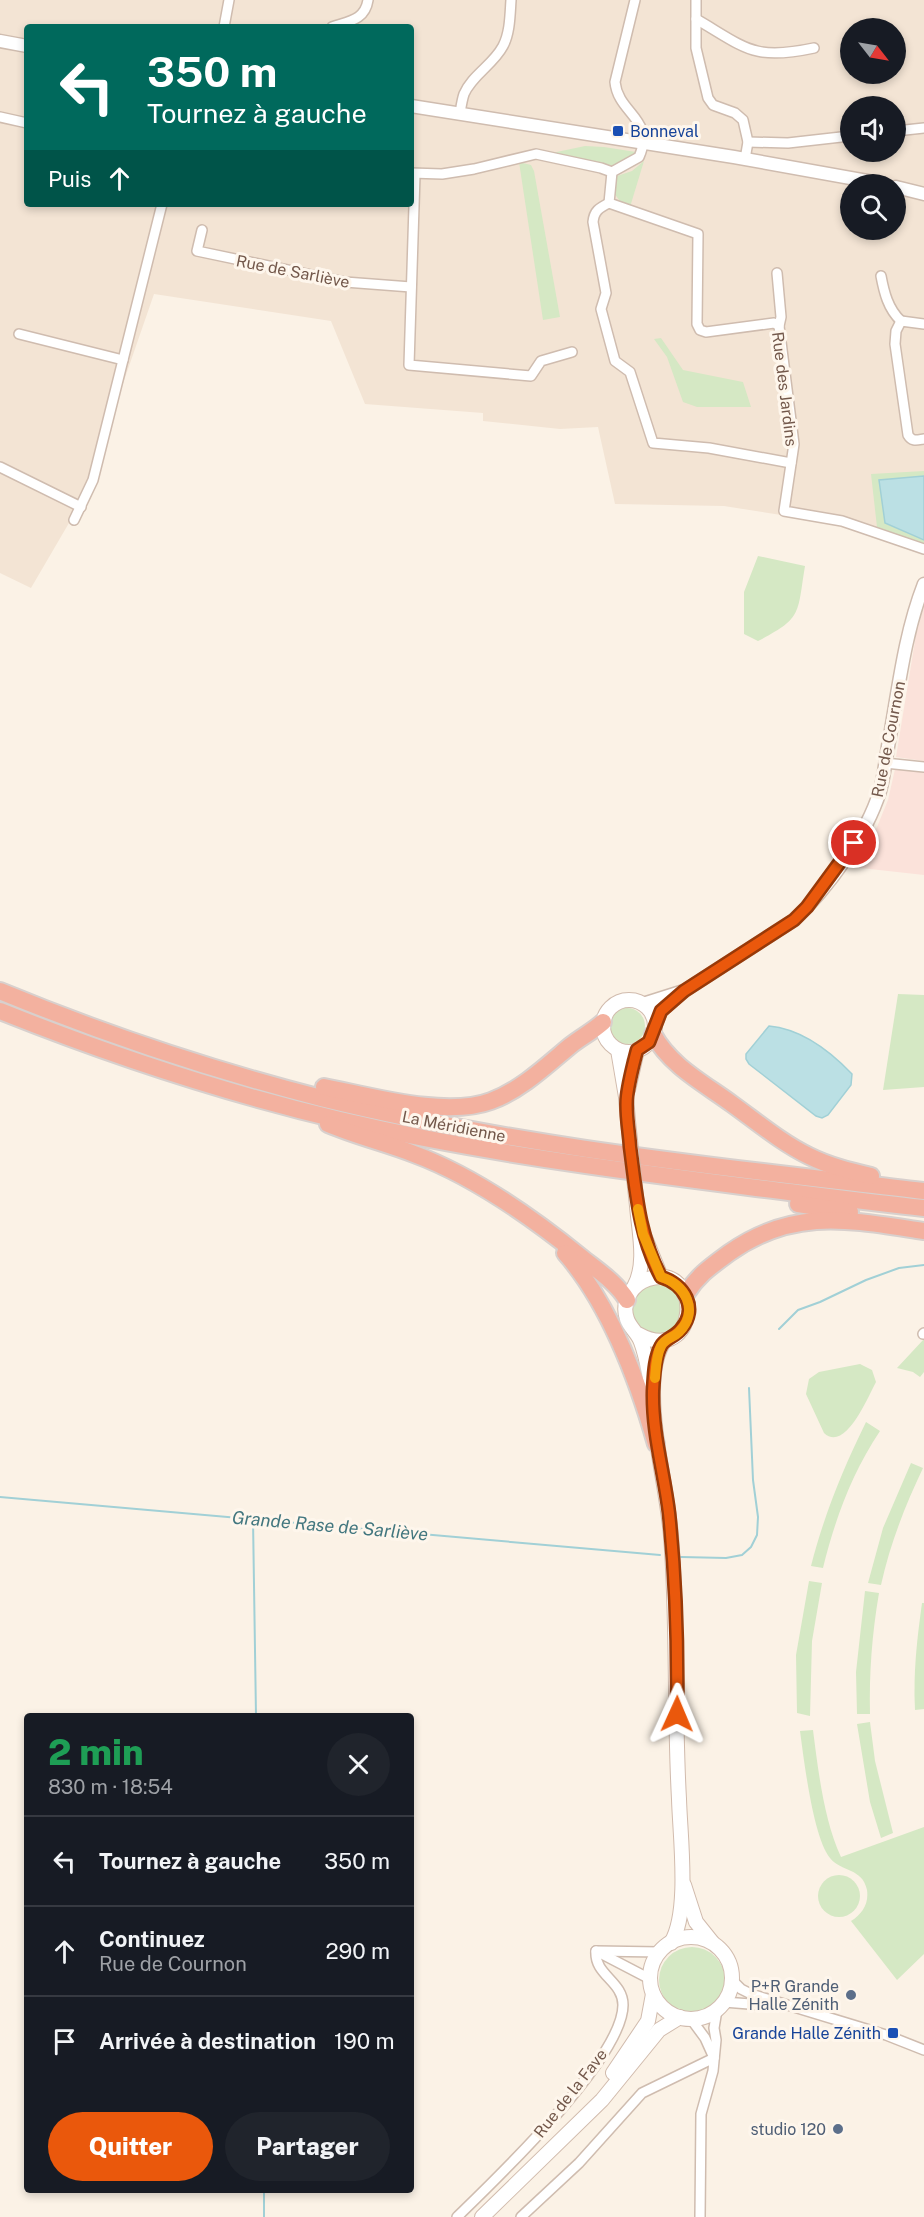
<!DOCTYPE html>
<html lang="fr">
<meta charset="utf-8">
<style>
:root{--surface:#171b24;--page:#20242c;--text:#f1f3f6;--muted:#9ea1a6;--line:#363941;--accent:#ea580c}
body{margin:0;font-family:"Public Sans",sans-serif;background:var(--page);color:var(--text);height:100vh;display:flex;flex-direction:column;font-size:22px;white-space:nowrap}
*{box-sizing:border-box;margin:0}
p{font-size:20px;color:var(--muted)}
.icon{flex:none;width:33px;height:33px;fill:none;stroke:currentColor;stroke-width:2;stroke-linecap:round;stroke-linejoin:round}
.map{position:relative;flex:1;overflow:hidden}
.side{position:absolute;left:24px;top:1713px;width:390px;height:480px;display:flex;flex-direction:column;background:var(--surface);border-radius:6px;box-shadow:0 3px 9px #0003}
.side>*{flex:none}
.banner{position:absolute;left:24px;top:24px;width:390px;height:183px;border-radius:6px;box-shadow:0 3px 9px #0003;background:#00695c;color:#fff;overflow:hidden}
.needle{width:39px;rotate:121deg}
.tools{position:absolute;left:840px;top:18px;display:grid;gap:12px}
.tools a{display:grid;place-items:center;width:66px;height:66px;border-radius:50%;background:var(--surface);box-shadow:0 3px 9px #0003;font-size:30px}
.pin{position:absolute;display:grid;place-items:center;width:51px;height:51px;color:#fff;margin:-26px;border:3px solid #fff;border-radius:50%;box-shadow:0 2px 6px #0007}
.me{position:absolute;width:66px;margin:-33px;rotate:1deg;stroke-linejoin:round;filter:drop-shadow(0 0 4px #0008)}
.turn{display:flex;align-items:center;gap:21px;height:126px;padding:0 24px;font-size:27px}
.turn .icon{width:78px;height:78px;stroke-width:2.5}
.turn b{display:block;font-size:42px;line-height:51px}
.then{display:flex;align-items:center;height:57px;padding:0 24px;background:#0003;gap:12px;font-size:22px}
.round{display:grid;place-items:center;flex:none;width:63px;height:63px;border-radius:32px;background:var(--page)}
.headline{display:flex;align-items:center;justify-content:space-between;height:102px;padding:0 24px}
h1{font-size:36px;font-weight:800;line-height:45px;color:#1e9e55}
.button{display:flex;gap:12px;margin-top:auto;padding:12px 24px}
.button a{flex:1;height:69px;border-radius:36px;background:var(--accent);color:#fff;font-size:24px;font-weight:800;line-height:69px;text-align:center}
.button a+a{background:var(--page);color:var(--text)}
ul{padding:0;list-style:none}
li{display:flex;align-items:center;gap:18px;height:90px;padding:0 24px;border-top:2px solid var(--line)}
li div{flex:1}
li b{display:block;font-size:22px}
li em{font-style:normal}
.map>svg:first-child{display:block}
.residential{fill:#f3e4d4;fill-rule:evenodd}
.commercial{fill:#fbe2da}
.green{fill:#d5e8c4}
.water{fill:#bbe0e4;stroke:#a1d0d6;stroke-width:1.5}
.lines{fill:none;stroke-linecap:round;stroke-linejoin:round}
.stream{stroke:#a1d0d6;stroke-width:2}
.minor-casing{stroke:#cfbcaf;stroke-width:12}
.tertiary-casing{stroke:#cfbcaf;stroke-width:15}
.secondary-casing{stroke:#d1bbad;stroke-width:16}
.motorway-casing{stroke:#d8d0cd;stroke-width:20}
.minor{stroke:#fff;stroke-width:9}
.tertiary{stroke:#fff;stroke-width:12}
.secondary{stroke:#fff;stroke-width:14}
.motorway{stroke:#f3b19f;stroke-width:16}
.secondary-bridge-casing{stroke:#d1bbad;stroke-width:16;stroke-linecap:butt}
.secondary-bridge{stroke:#fff;stroke-width:14}
.route-casing{stroke:#983908;stroke-width:15}
.route{stroke:#ea580c;stroke-width:10}
.slow{stroke:#f59e0b;stroke-width:10}
.transit-dot{fill:#1a4fb4;stroke:#fef6ec;stroke-width:2}
.service-dot{fill:#5c6f8a;stroke:#fef6ec;stroke-width:2}
.labels{text-anchor:middle;stroke-width:6;stroke-linejoin:round;paint-order:stroke}
.transit-label{font-size:16px;fill:#164399;stroke:#fef6ec;text-anchor:start}
.street-label{font-size:16px;fill:#73584b;stroke:#fef6ec}
.service-label{font-size:16px;fill:#4e5e75;stroke:#fef6ec;text-anchor:end}
.water-label{font-size:18px;font-style:italic;fill:#43777f;stroke:#fef6ec}
</style>
<div class="map">
<svg width="924" height="2217" viewBox="0 0 924 2217">
<rect width="100%" height="100%" fill="#fbf2e6"/>
<path class="residential" d="M0 0H924V547L901 546 844 525 724 506 615 504 598 427 560 429 483 421V413L365 404 331 321 154 294 83 499 31 588 0 573ZM27 27H411V204H27ZM850 28H896V74H850ZM850 106H896V152H850ZM850 184H896V230H850Z"/>
<g class="commercial">
<polygon points="924,607 924,761 896,757 916,635"/>
<polygon points="895,769 924,772 924,875 852,867 877,827 888,800"/>
</g>
<g class="green">
<polygon points="585,146 604,147 636,152 635,155 615,166 552,153"/>
<polygon points="644,161 630,207 622,204 614,193 617,176 632,171"/>
<polygon points="519,162 531,165 534,171 560,317 543,320"/>
<polygon points="661,338 683,370 743,382 751,407 697,407 683,402 667,357 654,339"/>
<polygon points="924,471 924,544 877,527 871,474"/>
<path d="M758 556 805 566C797 614 803 618 758 641L744 634V592Z"/>
<polygon points="898,994 924,995 924,1087 883,1090"/>
<circle cx="627" cy="1026" r="18"/>
<circle cx="657" cy="1310" r="25"/>
<polygon points="924,1339 924,1372 920,1377 913,1372 897,1368"/>
<path d="M860 1364 872 1370 876 1382C868 1397 845 1453 824 1433L806 1394 809 1379 819 1372Z"/>
<path d="M866 1422 880 1431C852 1473 835 1519 823 1568L811 1566C824 1515 843 1469 866 1422Z"/>
<path d="M911 1463 923 1468C905 1506 890 1544 881 1585L868 1583 883 1528Z"/>
<polygon points="809,1581 822,1583 812,1641 810,1716 797,1713 796,1655"/>
<path d="M865 1591 879 1593C872 1634 869 1673 870 1714H857L856 1672Z"/>
<path d="M922 1603H924V1709L915 1710C913 1673 917 1639 922 1603Z"/>
<polygon points="870,1722 875,1761 893,1833 881,1838 870,1802 857,1724"/>
<path d="M813 1730C818 1769 824 1821 841 1857L924 1827V1954L897 1980 851 1921C862 1914 869 1904 867 1890 863 1868 841 1872 830 1858 813 1837 804 1760 800 1731Z"/>
<circle cx="839" cy="1896" r="21"/>
<circle cx="692" cy="1980" r="33"/>
</g>
<g class="water">
<polygon points="924,476 924,540 885,523 879,480"/>
<path d="M769 1026C802 1029 830 1051 852 1074L851 1085 828 1115 822 1118 816 1116 749 1064 746 1059V1054Z"/>
</g>
<g class="lines">
<g class="stream">
<polyline points="779,1329 798,1310 820,1302 866,1280 899,1268 924,1265"/>
<polyline points="0,1497 660,1555"/>
<polyline points="253,1519 256,1716"/>
<polyline points="681,1557 726,1558 742,1555 751,1547 757,1535 758,1517 753,1480 749,1388"/>
<polyline points="264,2190 264,2217"/>
</g>
<defs>
<g id="minor">
<path d="M635 0 615 82C618 114 656 119 639 157L612 172 609 203 698 234 697 324 700 330 706 332 774 323 779 326 794 444 784 511 842 521 924 549"/>
<polyline points="696,0 696,48 708,98 713,105 735,113 743,120 748,142 745,159"/>
<path d="M696 19C746 48 753 61 814 48"/>
<polyline points="224,27 229,0"/>
<path d="M332 27C349 21 365 20 368 0"/>
<path d="M460 113C461 107 462 100 464 94 472 75 493 65 503 46 510 33 510 15 511 0"/>
<polyline points="0,117 27,123"/>
<polyline points="896,131 924,128"/>
<polyline points="748,142 788,143 850,136"/>
<polyline points="411,173 442,174 474,169 536,154 601,168 612,172"/>
<polyline points="415,174 409,365 531,376 541,361 572,352"/>
<path d="M609 203C599 208 594 211 593 222L606 293 601 309 615 361 630 372 653 443 709 448 791 463"/>
<polyline points="202,230 197,251 345,282 411,287"/>
<polyline points="777,273 781,317 779,326"/>
<path d="M881 276C884 292 888 309 901 321"/>
<path d="M924 324 901 321 896 331 895 344 908 435C912 442 917 440 924 439"/>
<polyline points="19,334 123,360"/>
<polyline points="0,467 81,507"/>
<polyline points="74,520 93,480 162,204"/>
<polyline points="885,763 924,767"/>
<polyline points="923,1334 924,1333"/>
<polyline points="596,1951 660,1952"/>
<polyline points="600,1953 650,1979"/>
<polyline points="732,1980 741,1989 751,1994 886,2035 924,2050"/>
<polyline points="724,2002 775,2006"/>
<polyline points="691,2019 705,2038 714,2058"/>
<path d="M457 2217C496 2179 623 2058 623 2005 623 1981 594 1975 596 1951"/>
<polyline points="521,2217 579,2163 642,2093 714,2058"/>
<polyline points="700,2217 701,2114 713,2071 716,2040 714,2028 717,2010"/>
</g>
<g id="tertiary">
<polyline points="0,41 27,46"/>
<polyline points="411,106 734,157 884,184"/>
<polyline points="896,187 924,194"/>
<path d="M643 1004 684 991 794 920C828 888 866 836 880 791 885 773 886 754 890 736 899 685 905 633 924 584"/>
<polyline points="655,1026 661,1011 681,993"/>
</g>
<g id="secondary">
<circle cx="629" cy="1026" r="26"/>
<polyline points="618,1050 626,1097 628,1121"/>
<polyline points="628,1090 637,1050"/>
<polyline points="644,1235 661,1277"/>
<path d="M634 1287C647 1264 639 1232 637 1206"/>
<path d="M638 1334C699 1368 705 1261 648 1279 632 1284 621 1302 627 1319 630 1328 638 1333 641 1342 646 1355 648 1369 651 1383"/>
<path d="M665 1340C655 1354 653 1374 653 1392 653 1441 667 1488 671 1536 678 1624 674 1712 679 1799 680 1836 690 1912 671 1943"/>
<polyline points="684,1885 696,1922 712,1942"/>
<circle cx="691" cy="1978" r="41"/>
<polyline points="613,2073 648,2021 653,1994"/>
<polyline points="482,2217 602,2100 659,2030 680,2017"/>
</g>
<g id="motorway">
<path d="M0 991C104 1034 212 1070 321 1098 519 1147 722 1167 924 1191"/>
<path d="M0 1011C135 1065 281 1111 424 1138 532 1159 640 1173 749 1187 807 1194 866 1202 924 1208"/>
<path d="M653 1034C670 1066 705 1084 732 1104 757 1122 782 1143 809 1156 829 1166 850 1171 871 1176"/>
<path d="M324 1087C371 1096 446 1118 491 1101 521 1090 546 1066 570 1046 581 1037 592 1032 603 1022"/>
<path d="M328 1124C356 1136 386 1143 414 1154 471 1175 534 1219 581 1257 597 1270 616 1282 627 1300"/>
<polyline points="798,1204 850,1212"/>
<path d="M565 1253C609 1303 638 1381 656 1444"/>
<path d="M686 1294C698 1275 710 1267 729 1253 794 1207 850 1220 924 1231"/>
</g>
</defs>
<use href="#minor" class="minor-casing"/>
<use href="#tertiary" class="tertiary-casing"/>
<use href="#secondary" class="secondary-casing"/>
<use href="#motorway" class="motorway-casing"/>
<use href="#minor" class="minor"/>
<use href="#tertiary" class="tertiary"/>
<use href="#secondary" class="secondary"/>
<use href="#motorway" class="motorway"/>
<defs>
<polyline id="secondary-bridge" points="628,1121 637,1206"/>
</defs>
<use href="#secondary-bridge" class="secondary-bridge-casing"/>
<use href="#secondary-bridge" class="secondary-bridge"/>
</g>
<g class="lines">
<defs>
<path id="route" d="M677 1714C678 1647 676 1580 669 1513 664 1472 652 1433 653 1391 654 1377 654 1358 661 1346 665 1338 675 1337 681 1329 699 1308 684 1284 661 1277 639 1236 636 1192 630 1147 629 1130 625 1112 627 1096 629 1080 633 1065 637 1050L649 1042 661 1011 684 991 794 920 807 907 854 843"/>
</defs>
<use href="#route" class="route-casing"/>
<use href="#route" class="route"/>
<path class="slow" d="M638 1209 643 1234 661 1277C685 1284 700 1311 679 1332 673 1338 665 1338 661 1346 656 1356 656 1367 655 1378"/>
</g>
<g class="transit-dot">
<rect x="612" y="125" width="12" height="12" rx="3"/>
<rect x="887" y="2027" width="12" height="12" rx="3"/>
</g>
<g class="service-dot">
<circle cx="851" cy="1995" r="6"/>
<circle cx="838" cy="2129" r="6"/>
</g>
<g class="labels">
<g class="transit-label">
<text x="630" y="137">Bonneval</text>
<text x="881" y="2039" text-anchor="end">Grande Halle Zénith</text>
</g>
<g class="street-label">
<text transform="translate(293 271) rotate(11)" y="6">Rue de Sarliève</text>
<text transform="translate(785 389) rotate(83)" y="6">Rue des Jardins</text>
<text transform="translate(888 739) rotate(-79)" y="6">Rue de Cournon</text>
<text transform="translate(454 1126) rotate(11)" y="6">La Méridienne</text>
<text transform="translate(570 2093) rotate(-52)" y="6">Rue de la Fave</text>
</g>
<g class="service-label">
<text x="839" y="1992">P+R Grande<tspan x="839" dy="18">Halle Zénith</tspan></text>
<text x="826" y="2135">studio 120</text>
</g>
<g class="water-label">
<text transform="translate(330 1526) rotate(5)" y="6">Grande Rase de Sarliève</text>
</g>
</g>
</svg>
<div class="tools">
<a><svg class="needle" viewBox="-14 -14 28 28"><path d="M0-13l5 13h-10z" fill="#e53935"/><path d="M0 13l5-13h-10z" fill="#9ea1a6"/></svg></a>
<a><svg class="icon" aria-label="sound" viewBox="0 0 24 24"><path d="M4 9h4l5-4v14l-5-4H4zM17 9q2 3 0 6"/></svg></a>
<a><svg class="icon" aria-label="search" viewBox="0 0 24 24"><circle cx="10" cy="10" r="6"/><path d="M15 15l6 6"/></svg></a>
</div>
<div class="pin" style="left:854px;top:843px;background:#d93025"><svg class="icon" aria-label="arrive" viewBox="0 0 24 24"><path d="M6 21V4h12l-3 4 3 4H6"/></svg></div>
<svg class="me" style="left:677px;top:1714px" viewBox="-20 -20 40 40"><path d="M0-17L14 15 0 8-14 15z" fill="#ea580c" stroke="#fff" stroke-width="4"/></svg>
<div class="banner">
<div class="turn"><svg class="icon" aria-label="left" viewBox="0 0 24 24"><path d="M17 20v-9H6M10 6l-5 5 5 5"/></svg><div><b>350 m</b>Tournez à gauche</div></div>
<div class="then">Puis<svg class="icon" aria-label="ahead" viewBox="0 0 24 24"><path d="M12 20V5M6 11l6-6 6 6"/></svg></div>
</div>
<section class="side">
<div class="headline"><div><h1>2 min</h1><p>830 m · 18:54</p></div><a class="round"><svg class="icon" aria-label="close" viewBox="0 0 24 24"><path d="M6 6l12 12M18 6L6 18"/></svg></a></div>
<ul>
<li><svg class="icon" aria-label="left" viewBox="0 0 24 24"><path d="M17 20v-9H6M10 6l-5 5 5 5"/></svg><div><b>Tournez à gauche</b></div><em>350 m</em></li>
<li><svg class="icon" aria-label="ahead" viewBox="0 0 24 24"><path d="M12 20V5M6 11l6-6 6 6"/></svg><div><b>Continuez</b><p>Rue de Cournon</p></div><em>290 m</em></li>
<li><svg class="icon" aria-label="arrive" viewBox="0 0 24 24"><path d="M6 21V4h12l-3 4 3 4H6"/></svg><div><b>Arrivée à destination</b></div><em>190 m</em></li>
</ul>
<div class="button"><a>Quitter</a><a>Partager</a></div>
</section>
</div>
